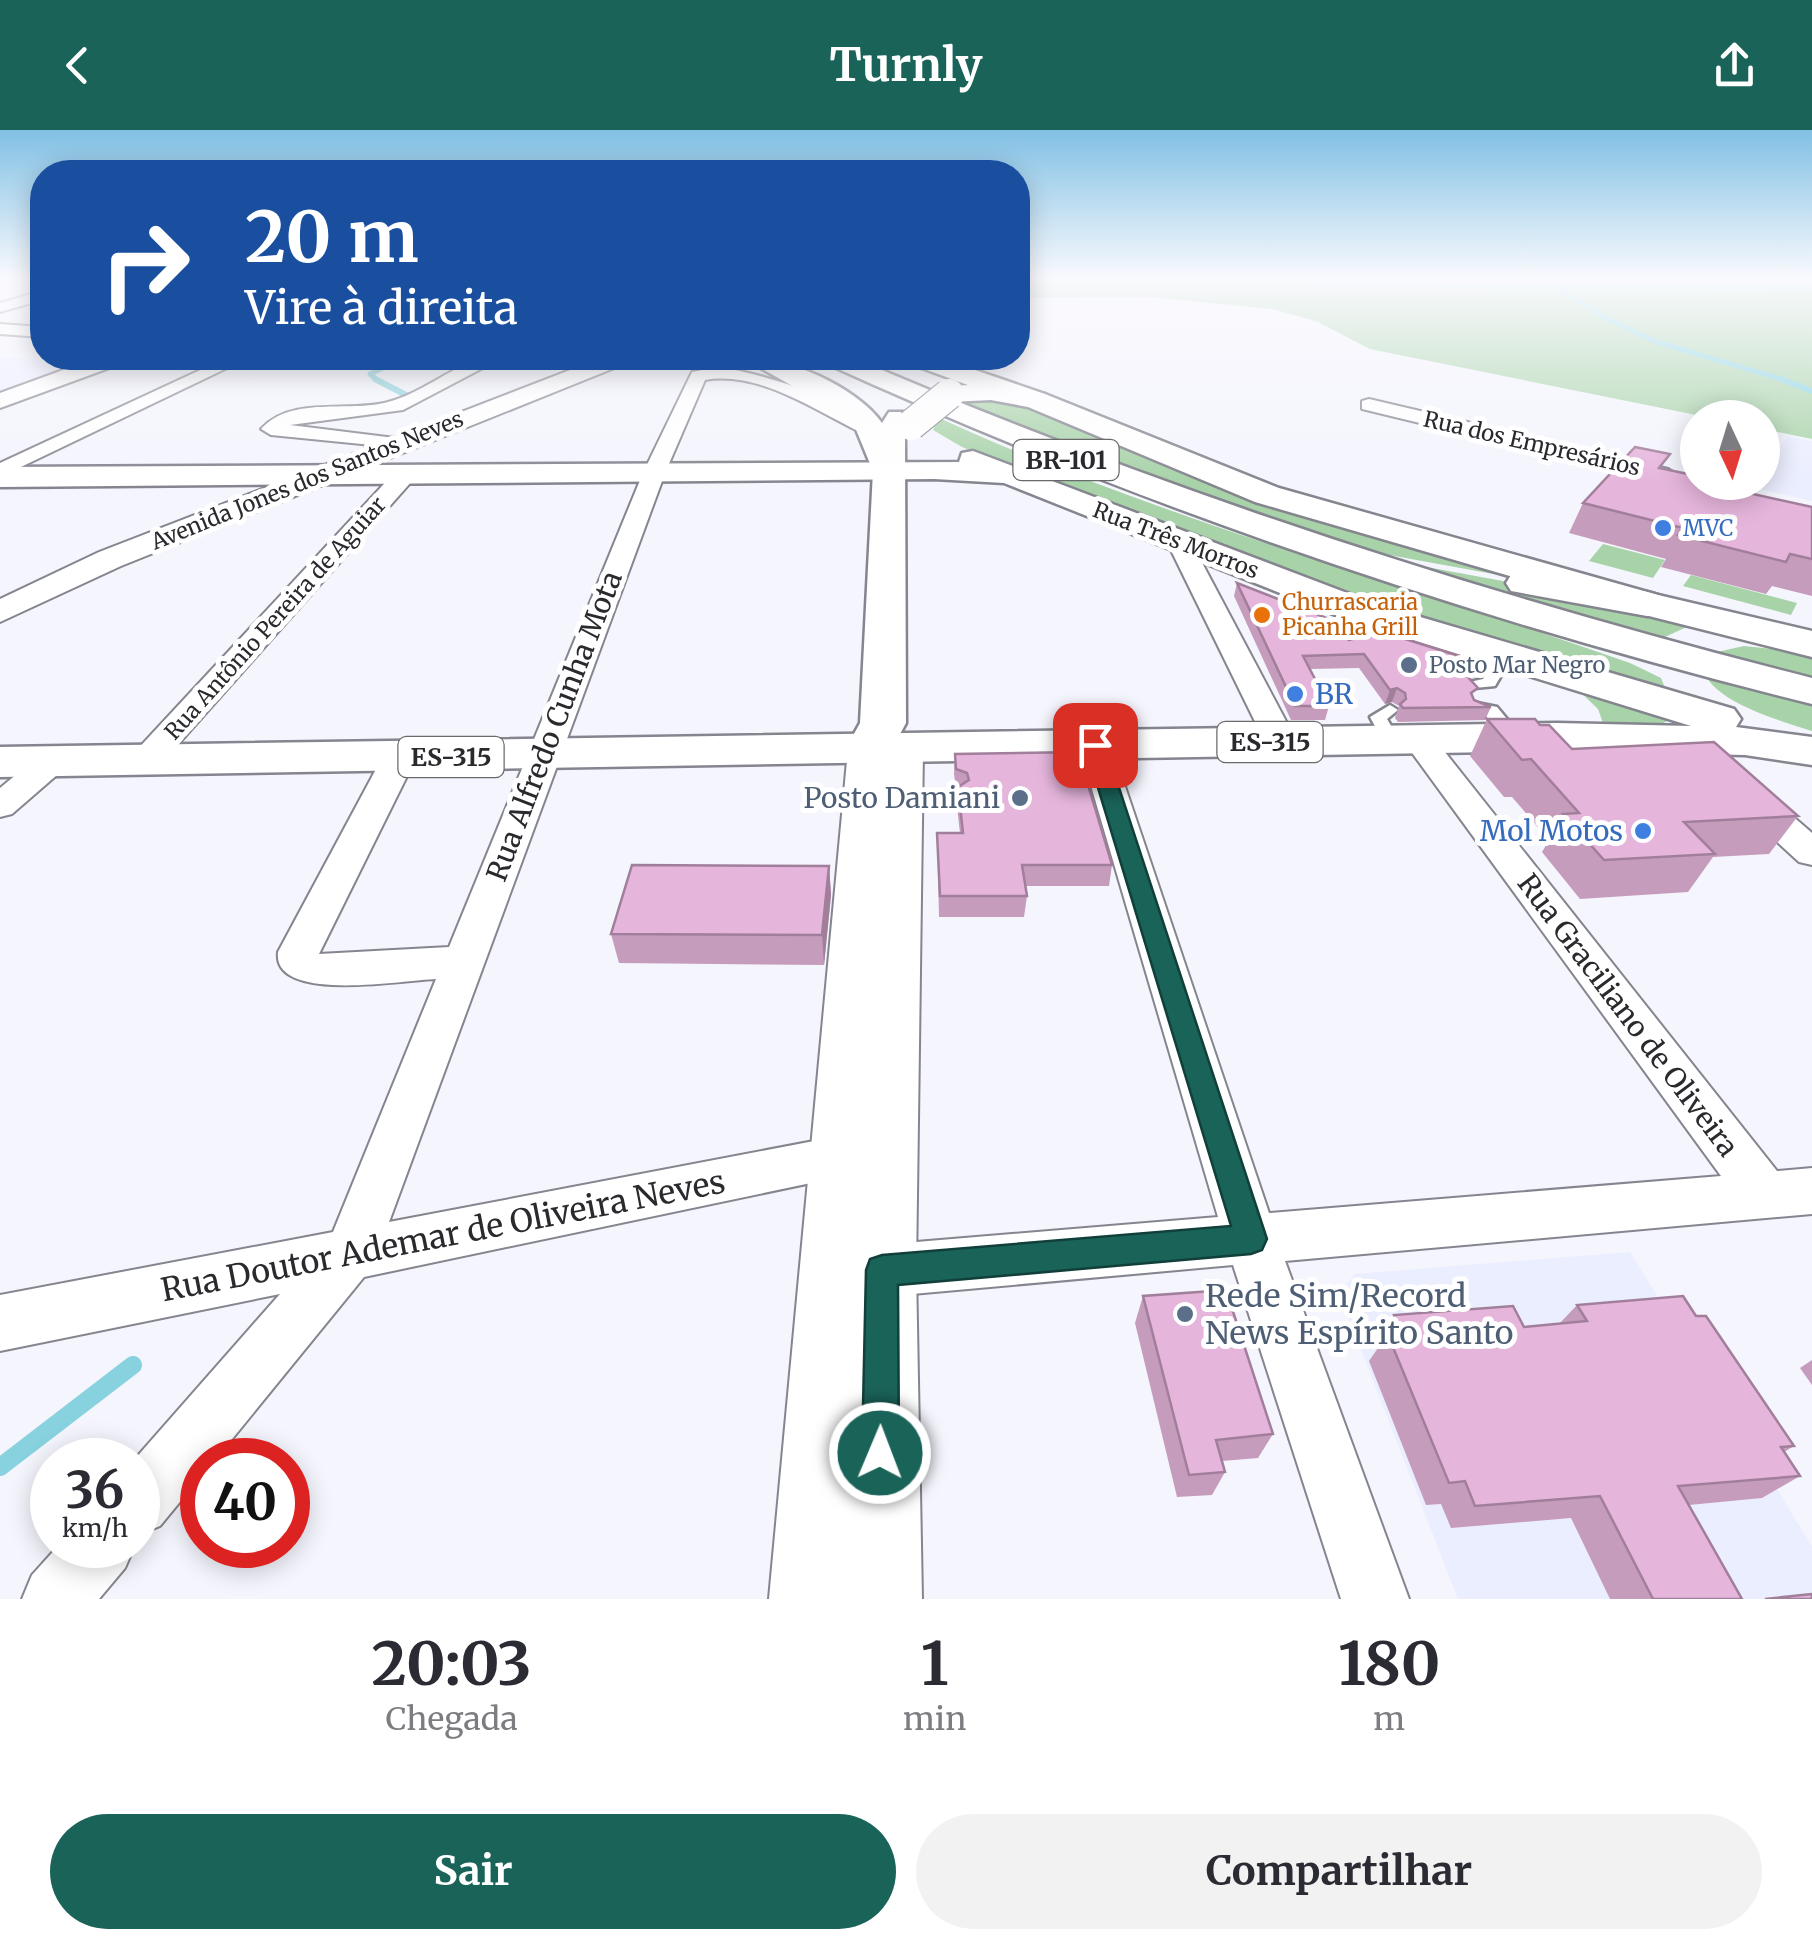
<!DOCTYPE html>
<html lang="pt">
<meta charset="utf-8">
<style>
:root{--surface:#fff;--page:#f2f2f3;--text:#2b2b33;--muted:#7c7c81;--accent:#1a6359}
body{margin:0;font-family:Merriweather,serif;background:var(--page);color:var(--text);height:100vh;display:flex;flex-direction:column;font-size:38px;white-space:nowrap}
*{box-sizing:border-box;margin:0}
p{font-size:32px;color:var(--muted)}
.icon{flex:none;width:55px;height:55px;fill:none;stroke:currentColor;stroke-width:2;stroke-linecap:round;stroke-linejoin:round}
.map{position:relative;height:1469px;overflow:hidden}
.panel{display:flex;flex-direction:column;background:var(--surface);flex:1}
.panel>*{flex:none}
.top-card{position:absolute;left:30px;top:30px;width:1000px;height:210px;border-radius:40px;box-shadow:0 5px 25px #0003;background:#1a4fa0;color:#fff;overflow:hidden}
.needle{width:65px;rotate:176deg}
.buttons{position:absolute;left:1680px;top:270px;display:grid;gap:20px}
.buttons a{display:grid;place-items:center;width:100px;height:100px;border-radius:50%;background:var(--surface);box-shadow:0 5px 25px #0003;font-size:50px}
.speed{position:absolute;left:30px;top:1308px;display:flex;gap:20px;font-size:50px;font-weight:700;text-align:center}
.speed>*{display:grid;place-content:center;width:130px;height:130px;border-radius:50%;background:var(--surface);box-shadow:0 5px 25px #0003;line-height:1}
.speed small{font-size:25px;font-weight:400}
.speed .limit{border:15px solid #d22;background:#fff;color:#111}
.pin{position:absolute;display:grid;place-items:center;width:85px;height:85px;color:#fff;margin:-42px;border-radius:20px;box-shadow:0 5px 15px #0006}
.me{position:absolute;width:110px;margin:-55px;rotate:1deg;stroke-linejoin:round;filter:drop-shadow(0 0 8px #0008)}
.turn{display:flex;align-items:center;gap:35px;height:210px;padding:0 50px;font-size:45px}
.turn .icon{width:130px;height:130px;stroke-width:2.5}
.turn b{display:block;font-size:70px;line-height:85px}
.eta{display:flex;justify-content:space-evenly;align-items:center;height:170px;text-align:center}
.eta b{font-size:60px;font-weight:700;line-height:70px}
.action{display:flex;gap:20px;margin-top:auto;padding:20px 50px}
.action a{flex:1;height:115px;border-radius:60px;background:var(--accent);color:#fff;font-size:40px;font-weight:700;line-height:115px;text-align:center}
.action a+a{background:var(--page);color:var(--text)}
header{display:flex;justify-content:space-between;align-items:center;height:130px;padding:0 50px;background:var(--accent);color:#fff;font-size:45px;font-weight:700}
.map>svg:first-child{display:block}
.built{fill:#ebeeff}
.green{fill:#a8d3a9}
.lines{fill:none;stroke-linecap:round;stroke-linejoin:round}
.stream-far2{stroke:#87d2de;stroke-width:5}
.stream-far1{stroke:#87d2de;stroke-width:6}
.stream{stroke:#87d2de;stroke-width:18}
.service-casing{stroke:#84858e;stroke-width:5}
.minor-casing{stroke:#84858e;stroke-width:4}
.tertiary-casing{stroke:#84858e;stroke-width:4}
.secondary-casing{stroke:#84858e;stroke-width:5}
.primary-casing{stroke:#84858e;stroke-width:5}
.trunk-casing{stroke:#84858e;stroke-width:5}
.service{fill:#fff;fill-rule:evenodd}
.minor{fill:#fff;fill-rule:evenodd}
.tertiary{fill:#fff;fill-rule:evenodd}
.secondary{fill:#fff;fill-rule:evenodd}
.primary{fill:#fff;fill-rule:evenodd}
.trunk{fill:#fff;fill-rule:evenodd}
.primary-bridge-casing{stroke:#84858e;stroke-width:32;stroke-linecap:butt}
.primary-bridge{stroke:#fff;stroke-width:30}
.wall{fill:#c69cbd}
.shaded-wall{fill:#a17f9a}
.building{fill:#e6b5dc;stroke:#a17f9a;stroke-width:2.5}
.route{fill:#1a6359;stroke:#11403a;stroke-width:2.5}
.shop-dot{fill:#3f7fe0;stroke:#fff;stroke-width:4}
.food-dot{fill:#e8710a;stroke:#fff;stroke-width:4}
.service-dot{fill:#5c6f8a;stroke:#fff;stroke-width:4}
.labels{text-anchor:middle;stroke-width:10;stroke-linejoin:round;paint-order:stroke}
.far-street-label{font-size:22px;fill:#2a2a2e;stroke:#fff}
.far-shop-label{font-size:22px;fill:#366cbe;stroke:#fff;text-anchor:start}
.far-food-label{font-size:22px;fill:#c56008;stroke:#fff;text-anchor:start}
.far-service-label{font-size:22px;fill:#4e5e75;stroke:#fff;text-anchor:start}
.shield{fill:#fff;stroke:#6a6a6d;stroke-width:2.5}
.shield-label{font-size:25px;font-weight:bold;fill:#2a2a2e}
.shop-label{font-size:28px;fill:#366cbe;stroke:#fff;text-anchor:start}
.street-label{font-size:28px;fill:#2a2a2e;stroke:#fff}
.service-label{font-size:28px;fill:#4e5e75;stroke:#fff;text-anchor:end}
.near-street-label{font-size:32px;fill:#2a2a2e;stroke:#fff}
.near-service-label{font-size:32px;fill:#4e5e75;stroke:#fff;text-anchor:start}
</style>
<header><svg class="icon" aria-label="back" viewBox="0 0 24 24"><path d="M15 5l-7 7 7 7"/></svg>Turnly<svg class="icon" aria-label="share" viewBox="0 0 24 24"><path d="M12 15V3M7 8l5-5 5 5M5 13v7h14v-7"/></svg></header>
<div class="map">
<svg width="1812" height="1469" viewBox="0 0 1812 1469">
<rect width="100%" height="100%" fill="#f4f5fd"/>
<g class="built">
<polygon points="0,227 86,233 0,266"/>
<polygon points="1788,306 1812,311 1812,371 1751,357 1754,353 1762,352 1763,311 1781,315"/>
<polygon points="1630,1122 1812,1416 1812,1469 1458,1469 1339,1163 1355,1144"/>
</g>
<g class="green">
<polygon points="1018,147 1812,147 1812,309 1763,299 1762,288 1706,287 1370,219 1318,192 1273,179 1150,167 1018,168"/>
<polygon points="976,266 1035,277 1565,457 1351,418 1012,297 958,271"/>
<path d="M939 288C1162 390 1399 452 1630 533L1661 548 1669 568 1374 480 962 317 933 300Z"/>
<polygon points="1603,414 1665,430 1653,448 1589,431"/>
<polygon points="1383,429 1591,467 1693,494 1665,507"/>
<polygon points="1691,445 1797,473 1791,485 1683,456"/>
<polygon points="1744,516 1812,523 1812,546 1717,522"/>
<path d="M1703 540 1812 567V601C1782 591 1714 573 1703 540Z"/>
<polygon points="1572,554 1675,587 1657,596 1601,600 1603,593 1598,579"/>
</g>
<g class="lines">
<g class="stream-far2">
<polyline points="1269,147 1424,155 1812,158"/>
<polyline points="1555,155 1603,187 1657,212 1788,251"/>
<polyline points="378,251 370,244 404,228"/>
</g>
<g class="stream-far1">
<polyline points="375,249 406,265"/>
<polyline points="1781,249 1812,261"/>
</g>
<polyline class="stream" points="0,1337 133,1235"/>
<defs>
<g id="service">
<polygon points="1362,478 1369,482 1348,506 1358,516 1355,519 1345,519 1331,506 1357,479"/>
<polygon points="1505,520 1513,525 1495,556 1465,559 1465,553 1483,549 1500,522"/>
<polygon points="1477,573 1497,577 1522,607 1519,611 1507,611 1485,585 1471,582 1469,578"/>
<polygon points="1390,575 1398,580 1387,589 1399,609 1390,614 1384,613 1370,587"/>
<polygon points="956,663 963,665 965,669 963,673 901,677 892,671 901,665"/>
</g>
<g id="minor">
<polygon points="42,161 42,170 0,182 0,173"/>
<polygon points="0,194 42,197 42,207 0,204"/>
<polygon points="226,228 248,228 0,347 0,333"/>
<path d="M479 228H502L403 280 290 295 395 308 405 314 402 318 271 305 261 299C292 265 348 283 388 272 421 263 448 240 479 228Z"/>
<path d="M717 237C756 241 854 273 881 300L878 304H864C817 282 759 240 705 250L665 343 389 1092 861 1002 878 1009 886 1024 878 1039 364 1147 215 1330H202V1345L160 1396 138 1405 134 1330 280 1164 0 1221V1165L333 1102 436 849C403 850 272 874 278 822L382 628 387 621H411L416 628 319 824 449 817 643 343 692 242Z"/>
<polygon points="1369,269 1668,339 1679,346 1668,353 1362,279 1362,271"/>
<polygon points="404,339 412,341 415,346 412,351 158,637 134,637 129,630 134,623 396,341"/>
<polygon points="1179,405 1191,412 1297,612 1293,619 1269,619 1265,612 1167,412"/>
<polygon points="1418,599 1429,602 1777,1041 1812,1038 1812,1084 1285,1131 1409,1469 1341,1469 1233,1135 868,1168 849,1160 841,1142 849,1124 868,1116 1218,1087 1079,615 1083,608 1107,608 1111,615 1269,1083 1721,1046 1402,609 1407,602"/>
<polygon points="53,621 65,624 70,631 65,638 12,684 0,687 0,658 41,624"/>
<polygon points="1748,655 1760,658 1812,703 1812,735 1799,732 1736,674 1731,666 1736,658"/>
<polygon points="59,1415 135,1415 125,1438 99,1469 22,1469 32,1445"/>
</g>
<g id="tertiary">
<polygon points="96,228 126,228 123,233 0,278 0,263"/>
<polygon points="601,228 630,228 627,233 121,436 0,492 0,469 99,422"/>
<polygon points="902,607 917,610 923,619 916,1140 922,1469 769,1469 848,620 854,611 869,608 885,613"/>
</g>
<g id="secondary">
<path d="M743 228C785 225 857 257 882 293L889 282H909L913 288 905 307 906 593 886 630 869 634 852 630 845 620 860 593 873 341 855 297 845 286Z"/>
<polygon points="905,228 940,228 1045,264 1049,270 1035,278 1025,276 908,233"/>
</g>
<g id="primary">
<polygon points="991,254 1045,264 1279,358 1658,465 1812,501 1812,527 1633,482 1255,372 1028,277 991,270 949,272 935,264 949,256"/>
<polygon points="973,321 1376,474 1734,579 1741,589 1736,597 1812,607 1812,635 1745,625 1557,621 0,647 0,617 1557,593 1691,596 1348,490 1004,353 934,349 0,357 0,337 959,332 962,323"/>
</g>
<g id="trunk">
<path d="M822 228H854C1165 362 1484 465 1812 548V574C1473 490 1144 378 825 233Z"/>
<polygon points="1525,442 1647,462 1661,466 1667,474 1661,482 1647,486 1511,461 1506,453 1511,445"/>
</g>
</defs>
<use href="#service" class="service-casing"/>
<use href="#minor" class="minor-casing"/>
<use href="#tertiary" class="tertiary-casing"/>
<use href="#secondary" class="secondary-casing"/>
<use href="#primary" class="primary-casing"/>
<use href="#trunk" class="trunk-casing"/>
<use href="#service" class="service"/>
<use href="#minor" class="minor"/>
<use href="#tertiary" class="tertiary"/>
<use href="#secondary" class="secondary"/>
<use href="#primary" class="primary"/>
<use href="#trunk" class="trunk"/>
<defs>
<polyline id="primary-bridge" points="911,295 949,264"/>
</defs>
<use href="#primary-bridge" class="primary-bridge-casing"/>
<use href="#primary-bridge" class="primary-bridge"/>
</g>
<g class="wall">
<polygon points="1663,339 1745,362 1812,377 1812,466 1772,456 1766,464 1661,437 1666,429 1569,403 1583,373"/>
<polygon points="1237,453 1332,496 1349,510 1355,508 1358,494 1481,533 1476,547 1470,548 1473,569 1491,577 1485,590 1398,592 1395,588 1399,576 1392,572 1385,574 1359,538 1310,539 1329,576 1325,590 1291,590 1234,466"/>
<polygon points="1487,589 1540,595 1572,619 1798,686 1769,724 1713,727 1688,762 1580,769 1542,722 1549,710 1512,667 1504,667 1470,626"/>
<polygon points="955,624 1083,638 1081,654 1112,735 1109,756 1025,756 1027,766 1024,787 939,787 937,703 960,703 957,677 958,660 956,659 954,644"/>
<polygon points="829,736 831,765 824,835 619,833 611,804"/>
<polygon points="1143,1166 1273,1304 1258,1328 1222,1331 1225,1342 1212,1365 1177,1367 1135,1193"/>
<polygon points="1577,1175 1696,1186 1794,1316 1784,1322 1800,1346 1762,1368 1689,1375 1742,1469 1610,1469 1571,1388 1451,1398 1441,1374 1426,1375 1369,1231 1378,1218 1376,1211 1394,1185 1524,1197 1559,1194"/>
<polygon points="1812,1230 1812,1255 1800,1238"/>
</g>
<g class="shaded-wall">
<polygon points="1481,533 1476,547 1462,551 1468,537"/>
<polygon points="1397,558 1392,572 1385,574 1390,560"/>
<polygon points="1083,638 1080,658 1071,669 1075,641"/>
<polygon points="829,736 831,765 824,835 822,805"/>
</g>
<g class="building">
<polygon points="1635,317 1670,324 1659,338 1698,346 1698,352 1726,352 1748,357 1744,362 1812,377 1812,429 1790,424 1786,432 1678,405 1683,398 1583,373"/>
<polygon points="1237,453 1332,490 1332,496 1349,510 1365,505 1358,494 1481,533 1468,537 1467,546 1478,558 1471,563 1474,570 1491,577 1403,578 1400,574 1406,569 1405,563 1397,558 1390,560 1364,524 1303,526 1329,576 1295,576"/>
<polygon points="1487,589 1535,589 1540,595 1549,595 1572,619 1714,612 1798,686 1684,692 1715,724 1604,730 1563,684 1579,683 1531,629 1522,630"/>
<polygon points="1079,622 1083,638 1075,641 1073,648 1079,654 1088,655 1112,735 1022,735 1027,766 940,766 937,703 963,703 958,657 969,650 967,643 956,639 955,624"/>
<polygon points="632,735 829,736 822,805 611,804"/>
<polygon points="1226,1160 1273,1304 1216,1310 1225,1342 1189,1345 1143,1166"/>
<polygon points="1683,1166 1696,1186 1706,1186 1794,1316 1781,1317 1800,1346 1678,1356 1742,1469 1653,1469 1600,1366 1475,1376 1465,1351 1449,1353 1388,1205 1402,1204 1394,1185 1513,1176 1524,1197 1587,1191 1577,1175"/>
<polygon points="1812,1464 1812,1469 1765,1469"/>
</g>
<linearGradient id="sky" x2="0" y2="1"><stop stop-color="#81c0e4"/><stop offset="0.42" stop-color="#fafafe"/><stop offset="1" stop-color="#fafafe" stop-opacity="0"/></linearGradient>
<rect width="1812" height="353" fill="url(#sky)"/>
<polygon class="route" points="1095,609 1105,615 1267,1109 1262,1120 1251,1124 898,1155 899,1323 893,1336 880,1341 867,1336 862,1323 866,1140 870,1129 882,1125 1231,1096 1085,615"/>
<g class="shop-dot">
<circle cx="1663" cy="398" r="10"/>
<circle cx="1295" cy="564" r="10"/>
<circle cx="1643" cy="701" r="10"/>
</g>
<circle class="food-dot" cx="1262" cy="485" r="10"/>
<g class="service-dot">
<circle cx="1409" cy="535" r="10"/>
<circle cx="1020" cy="668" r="10"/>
<circle cx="1185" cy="1184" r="10"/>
</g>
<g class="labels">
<g class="far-street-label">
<text transform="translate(1532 313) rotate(13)" y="8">Rua dos Empresários</text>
<text transform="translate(307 350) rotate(-22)" y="8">Avenida Jones dos Santos Neves</text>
<text transform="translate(1176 410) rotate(21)" y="8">Rua Três Morros</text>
<text transform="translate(275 488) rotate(-48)" y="8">Rua Antônio Pereira de Aguiar</text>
</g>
<g class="far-shop-label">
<text x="1683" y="406">MVC</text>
</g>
<g class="far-food-label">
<text x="1282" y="480">Churrascaria<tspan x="1282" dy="25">Picanha Grill</tspan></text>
</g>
<g class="far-service-label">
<text x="1429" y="543">Posto Mar Negro</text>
</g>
<g class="shield">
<rect x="1013.5" y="310" width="105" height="40" rx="8"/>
<rect x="1217.5" y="592" width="105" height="40" rx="8"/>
<rect x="398.5" y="607" width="105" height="40" rx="8"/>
</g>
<g class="shield-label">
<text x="1066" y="339">BR-101</text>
<text x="1270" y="621">ES-315</text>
<text x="451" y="636">ES-315</text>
</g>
<g class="shop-label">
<text x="1315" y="574">BR</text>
<text x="1623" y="711" text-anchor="end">Mol Motos</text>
</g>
<g class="street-label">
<text transform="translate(554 596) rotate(-69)" y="10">Rua Alfredo Cunha Mota</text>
<text transform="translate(1628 885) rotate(53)" y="10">Rua Graciliano de Oliveira</text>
</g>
<g class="service-label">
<text x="1000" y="678">Posto Damiani</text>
</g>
<g class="near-street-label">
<text transform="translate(443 1106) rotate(-11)" y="11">Rua Doutor Ademar de Oliveira Neves</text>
</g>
<g class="near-service-label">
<text x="1205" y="1177">Rede Sim/Record<tspan x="1205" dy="37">News Espírito Santo</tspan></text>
</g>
</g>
</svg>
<div class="buttons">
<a><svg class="needle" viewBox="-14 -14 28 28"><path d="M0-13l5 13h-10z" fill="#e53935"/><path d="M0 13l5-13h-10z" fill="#7c7c81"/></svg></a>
</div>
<div class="speed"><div>36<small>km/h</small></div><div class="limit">40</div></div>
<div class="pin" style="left:1095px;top:615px;background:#d93025"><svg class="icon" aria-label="arrive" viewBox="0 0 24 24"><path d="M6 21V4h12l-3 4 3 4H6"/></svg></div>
<svg class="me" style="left:880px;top:1323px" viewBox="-20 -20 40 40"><circle r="17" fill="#1a6359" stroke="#fff" stroke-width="3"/><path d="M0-11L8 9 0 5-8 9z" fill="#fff"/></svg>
<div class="top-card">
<div class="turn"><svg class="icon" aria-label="right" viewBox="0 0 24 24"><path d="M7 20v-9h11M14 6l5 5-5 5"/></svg><div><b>20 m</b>Vire à direita</div></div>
</div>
</div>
<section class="panel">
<div class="eta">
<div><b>20:03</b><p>Chegada</p></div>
<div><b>1</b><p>min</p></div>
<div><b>180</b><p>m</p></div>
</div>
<div class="action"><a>Sair</a><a>Compartilhar</a></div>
</section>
